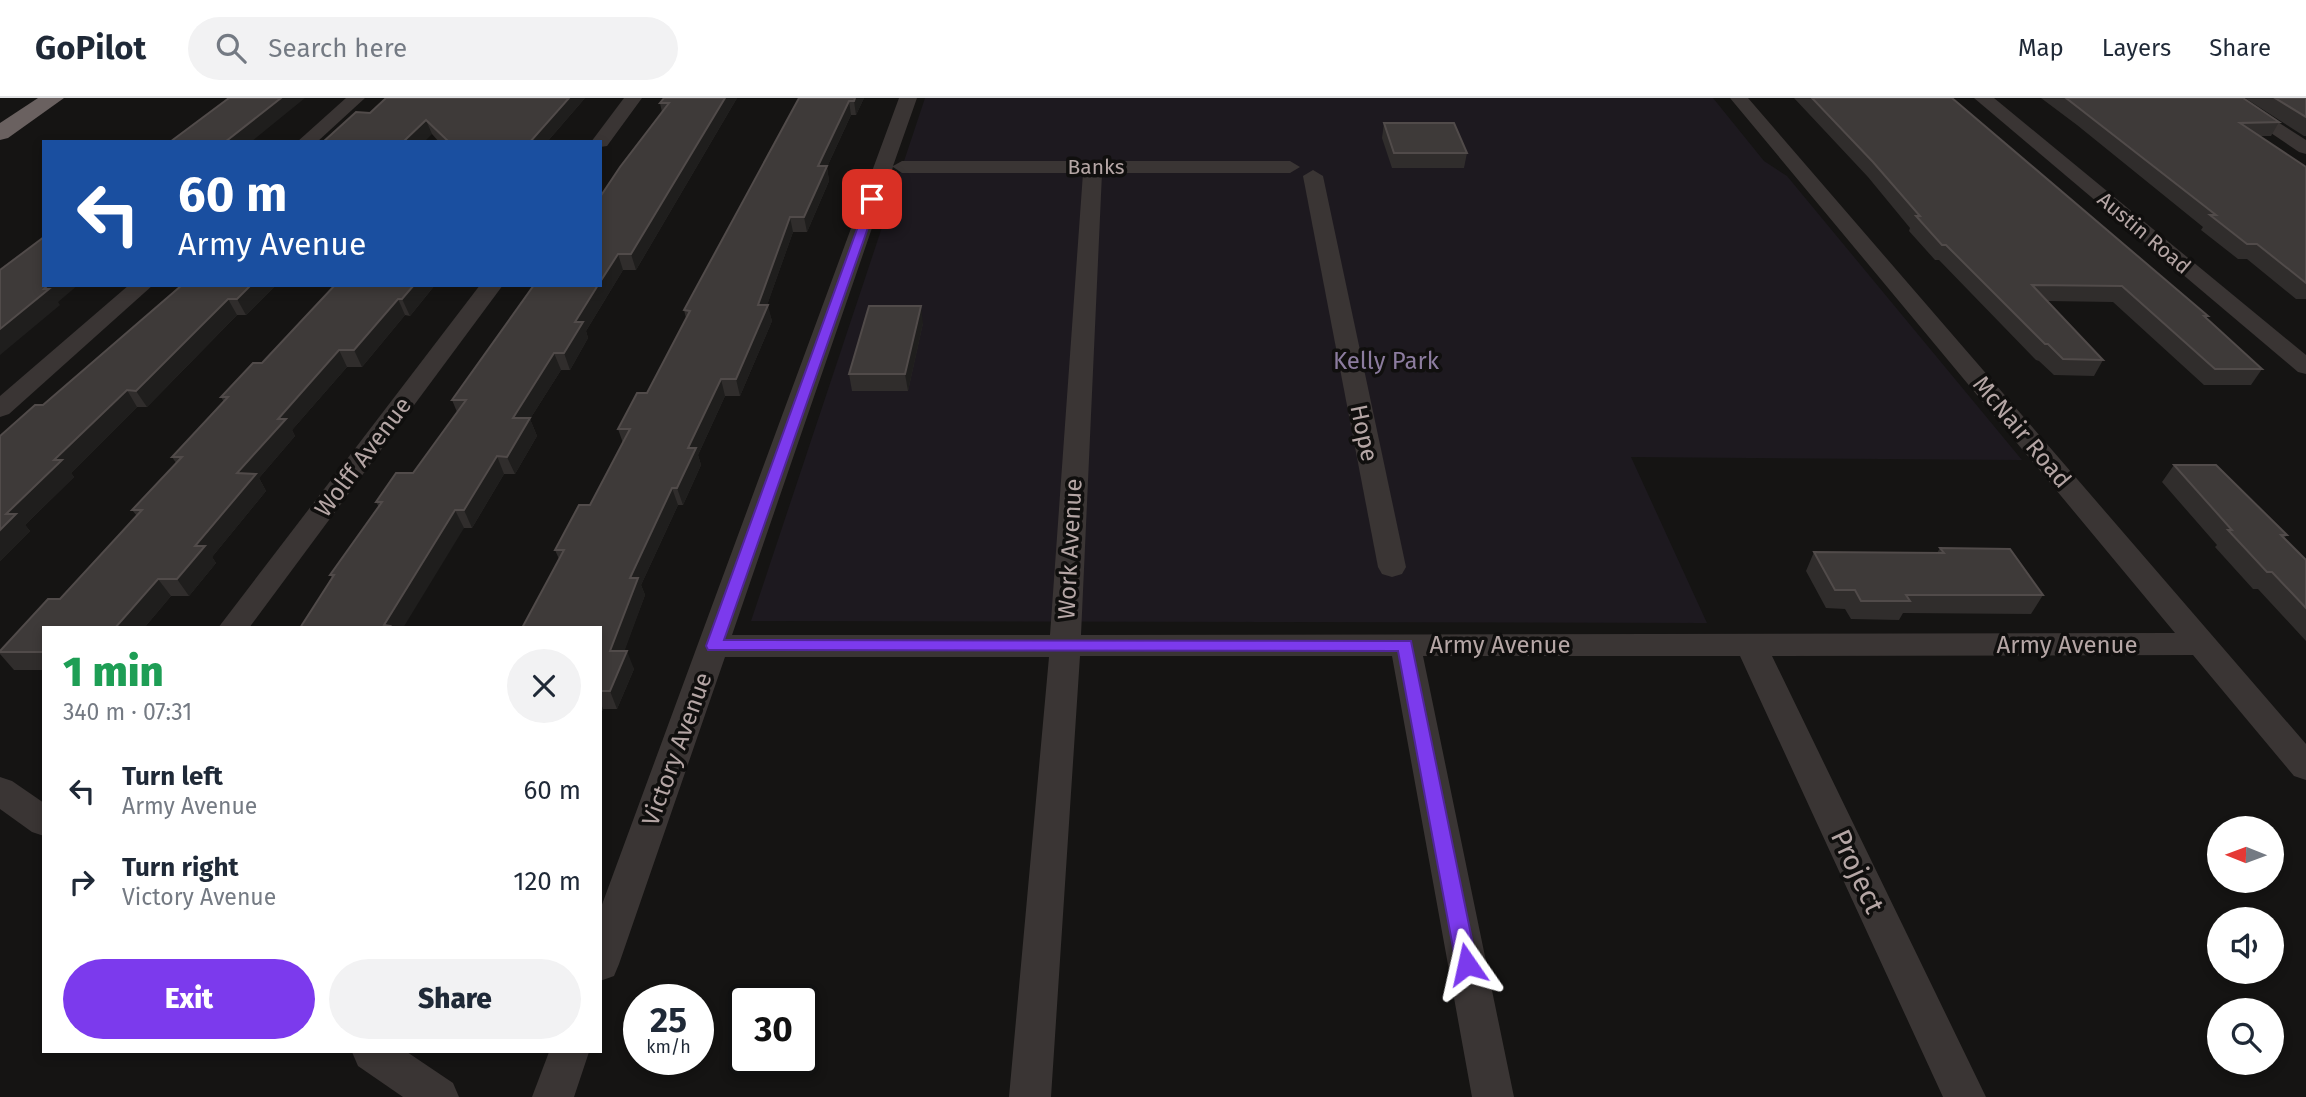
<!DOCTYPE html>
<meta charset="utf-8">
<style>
:root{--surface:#fff;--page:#f2f2f3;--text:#1f2937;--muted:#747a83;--line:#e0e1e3;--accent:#7c3aed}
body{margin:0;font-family:"Fira Sans",sans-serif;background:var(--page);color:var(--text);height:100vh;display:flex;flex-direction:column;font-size:26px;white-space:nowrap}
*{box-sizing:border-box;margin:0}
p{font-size:23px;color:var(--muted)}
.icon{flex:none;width:38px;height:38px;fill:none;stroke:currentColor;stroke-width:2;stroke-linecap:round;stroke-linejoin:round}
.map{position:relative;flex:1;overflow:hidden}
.drawer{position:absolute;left:42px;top:528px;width:560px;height:427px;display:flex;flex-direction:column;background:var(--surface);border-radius:0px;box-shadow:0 4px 10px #0003}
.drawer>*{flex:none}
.banner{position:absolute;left:42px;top:42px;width:560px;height:147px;border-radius:0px;box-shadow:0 4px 10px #0003;background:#1a4fa0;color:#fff;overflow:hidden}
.needle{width:46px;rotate:271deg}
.tools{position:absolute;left:2207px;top:718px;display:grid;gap:14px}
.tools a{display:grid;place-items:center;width:77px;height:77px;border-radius:50%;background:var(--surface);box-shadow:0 4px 10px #0003;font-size:35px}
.speed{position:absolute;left:623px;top:886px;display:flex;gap:14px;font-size:35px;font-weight:700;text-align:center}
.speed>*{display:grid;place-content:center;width:91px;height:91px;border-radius:50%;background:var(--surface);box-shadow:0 4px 10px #0003;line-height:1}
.speed small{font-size:18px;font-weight:400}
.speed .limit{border:4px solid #111;border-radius:10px;background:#fff;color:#111}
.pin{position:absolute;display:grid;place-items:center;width:60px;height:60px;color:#fff;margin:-30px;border-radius:14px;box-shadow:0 4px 10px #0006}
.me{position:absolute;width:77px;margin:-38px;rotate:349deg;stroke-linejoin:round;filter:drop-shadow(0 0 5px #0008)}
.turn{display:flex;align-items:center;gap:24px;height:147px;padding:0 21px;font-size:32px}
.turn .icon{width:91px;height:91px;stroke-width:2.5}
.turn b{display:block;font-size:49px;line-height:60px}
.round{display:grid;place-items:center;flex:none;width:74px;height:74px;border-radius:37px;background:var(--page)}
.head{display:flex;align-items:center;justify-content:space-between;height:119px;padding:0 21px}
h1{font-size:42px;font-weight:800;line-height:52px;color:#1e9e55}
.primary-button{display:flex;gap:14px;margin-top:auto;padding:14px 21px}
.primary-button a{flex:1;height:80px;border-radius:42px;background:var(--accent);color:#fff;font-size:28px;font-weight:800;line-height:80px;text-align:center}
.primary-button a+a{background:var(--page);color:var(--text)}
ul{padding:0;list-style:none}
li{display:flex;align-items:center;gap:21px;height:91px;padding:0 21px}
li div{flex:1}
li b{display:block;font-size:26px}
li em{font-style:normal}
header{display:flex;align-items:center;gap:42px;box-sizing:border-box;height:98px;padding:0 35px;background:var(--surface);border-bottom:2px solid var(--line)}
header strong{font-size:33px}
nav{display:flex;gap:38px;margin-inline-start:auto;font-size:24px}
.search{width:490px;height:63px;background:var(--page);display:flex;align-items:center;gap:18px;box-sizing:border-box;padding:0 24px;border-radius:38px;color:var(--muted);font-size:26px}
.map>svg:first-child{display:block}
.green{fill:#1d191f}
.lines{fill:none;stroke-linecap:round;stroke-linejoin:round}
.street{fill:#3a3534;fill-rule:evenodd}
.highway{fill:#6a6160;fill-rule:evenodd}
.wall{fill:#302d2c}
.shaded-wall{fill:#1f1e1d}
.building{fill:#3e3a39;stroke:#514b4a;stroke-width:2}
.route{fill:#7c3aed;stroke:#51269a;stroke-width:2}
.labels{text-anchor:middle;stroke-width:7;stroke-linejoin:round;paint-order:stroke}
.far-street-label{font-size:21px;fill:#b5a6a5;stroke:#100f0e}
.park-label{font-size:24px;fill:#8c7c9f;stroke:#100f0e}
.street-label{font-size:24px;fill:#b5a6a5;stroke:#100f0e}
.near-street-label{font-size:28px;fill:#b5a6a5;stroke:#100f0e}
</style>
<header>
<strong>GoPilot</strong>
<div class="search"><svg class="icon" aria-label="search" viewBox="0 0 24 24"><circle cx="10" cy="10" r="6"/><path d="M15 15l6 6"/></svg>Search here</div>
<nav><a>Map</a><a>Layers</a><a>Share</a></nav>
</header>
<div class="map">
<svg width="2306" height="999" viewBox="0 0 2306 999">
<rect width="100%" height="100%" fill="#151413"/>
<polygon class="green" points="925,0 1713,0 1764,63 1787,78 2022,362 1631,359 1707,525 751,523"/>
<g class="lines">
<g class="street">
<polygon points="346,0 365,0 317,44 297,44"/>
<polygon points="624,0 642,0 607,48 600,49 600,44 591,44"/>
<path d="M899 0H917L893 68 902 63H1290L1300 69 1290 75H1102L1081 537 2175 535 1730 0H1748L2306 646V682L2294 678 2193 557 1772 558 1986 999H1943L1740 558H1423L1514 999H1472L1392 558H1080L1051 999H1009L1049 559H725L619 866 614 878 600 883V812ZM893 69 902 75H1083L1050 537H732Z"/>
<polygon points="1974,0 1994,0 2306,257 2306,276 2298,274"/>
<polygon points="2219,0 2240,0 2306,42 2306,56 2299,54"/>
<polygon points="1313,72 1323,78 1406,469 1402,476 1392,479 1382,476 1378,469 1303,78"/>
<polygon points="129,187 153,187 9,316 0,319 0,298"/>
<polygon points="480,187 503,187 249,530 218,530"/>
<polygon points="0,679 12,683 44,705 44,738 32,734 0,711"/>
<polygon points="352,954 407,954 453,985 459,999 403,999 358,968"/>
<polygon points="549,954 589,954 574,999 532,999"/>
</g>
<polygon class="highway" points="38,0 64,0 8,40 0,42 0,25"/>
</g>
<g class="wall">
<polygon points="386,0 585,0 547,44 439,44 432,36 370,15"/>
<polygon points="664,0 737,0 636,172 623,172 586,233 588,240 570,272 561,272 530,321 537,338 515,376 504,376 472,430 464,430 332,480 330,477 379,409 376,404 413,375 457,314 452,302 600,187 662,14 660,5"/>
<polygon points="799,0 864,0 856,17 851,17 827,69 829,83 807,134 793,134 767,207 772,223 740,298 725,298 698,357 701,367 683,407 678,407 641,487 645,497 624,553 634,571 617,611 603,611 600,618 600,530 559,461 555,452 590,407 623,345 618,331 647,295 686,220 684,212"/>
<polygon points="1794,0 1952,0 2208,218 2206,220 2262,271 2251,287 2204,287 2113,204 2047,203 2103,262 2094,278 2054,277 2039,263 2036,262 1939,162 1935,162 1909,133 1910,130 1868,79"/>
<polygon points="2041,0 2243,0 2279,24 2271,38 2260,38 2306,69 2306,201 2296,201 2247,161 2238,161 2201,132 2203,129 2077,27"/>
<polygon points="2245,0 2306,0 2306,38 2304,38"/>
<polygon points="1384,25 1467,55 1464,70 1392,70 1382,40"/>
<polygon points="182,187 276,187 246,217 237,217 147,309 137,309 71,375 74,379 25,427 30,433 0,463 0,338 43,307"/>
<polygon points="335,187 435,187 410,218 405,217 362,269 347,269 292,332 295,338 259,380 266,393 212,459 216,465 189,498 171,498 144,530 44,530 44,572 14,572 0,556 0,553 60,501 137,418 132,412 176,365 172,359 224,304 221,299 262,265"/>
<polygon points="923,225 908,293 852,293 849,276"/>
<polygon points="2174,367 2287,437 2284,440 2306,462 2306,543 2258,491 2253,491 2215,449 2217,447 2162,384"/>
<polygon points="1940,450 2043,497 2031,516 1903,515 1899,522 1851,521 1845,511 1826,510 1806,473 1814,454 1937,455"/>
</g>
<g class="shaded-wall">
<polygon points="281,0 305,0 251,44 225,44"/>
<polygon points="569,0 585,0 547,44 530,44"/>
<polygon points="725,0 737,0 636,172 631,156"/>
<polygon points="855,0 864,0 856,17 854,3"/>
<polygon points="849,3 851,17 827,69 829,83 807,134 804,119 818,68"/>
<polygon points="426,22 432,36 424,44 403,44"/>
<polygon points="790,119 793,134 765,213 768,207 772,223 740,298 736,281 758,207"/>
<polygon points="618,156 623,172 586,233 588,240 570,272 564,255 575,224 598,187 600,187 600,184"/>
<polygon points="48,187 78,187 58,204 60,207 0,257 0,231"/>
<polygon points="251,187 276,187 246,217 237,201"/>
<polygon points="414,187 435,187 410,218 402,201"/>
<polygon points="228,201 237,217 147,309 136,293"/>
<polygon points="398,201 405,217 362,269 354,252"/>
<polygon points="921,208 923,225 908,293 905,276"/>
<polygon points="339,252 347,269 292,332 295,338 259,380 266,393 212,459 216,465 189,498 177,481 237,375 278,321"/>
<polygon points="554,255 561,272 530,321 537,338 515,376 507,359 513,320"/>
<polygon points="721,281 725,298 698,357 701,367 683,407 677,390 688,350"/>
<polygon points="127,292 137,309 71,375 74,379 25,427 30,433 0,463 0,432 6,416 54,362"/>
<polygon points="497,358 504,376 472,430 464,412"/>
<polygon points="672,390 678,407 641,487 645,497 618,571 610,553 630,480"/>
<polygon points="455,412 464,430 403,530 386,530 384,527"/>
<polygon points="158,481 171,498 144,530 115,530"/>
<polygon points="627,553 634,571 617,611 610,593"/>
<polygon points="600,603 603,611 600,618"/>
</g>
<g class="building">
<polygon points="229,0 281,0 225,44 170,44"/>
<polygon points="386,0 569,0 530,44 449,44 426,22 403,44 323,44 356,14 370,15"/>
<polygon points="664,0 725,0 631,156 618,156 600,184 600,99 620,69 669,5 660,5"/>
<polygon points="799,0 855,0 854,3 849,3 818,68 827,68 804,119 790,119 758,207 768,207 736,281 721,281 688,350 696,350 677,390 672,390 630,480 638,480 610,553 627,553 610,593 600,593 600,530 522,530 564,452 555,452 579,407 590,407 630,331 618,331 637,295 647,295 690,213 684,212"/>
<polygon points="1812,0 1952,0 2208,218 2204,218 2262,271 2215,271 2122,188 2032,187 2103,262 2063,261 2048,246 2045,246 1946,147 1942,147 1916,118 1920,118 1873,64"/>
<polygon points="2066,0 2243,0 2279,24 2240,25 2306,69 2306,185 2257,146 2247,146 2210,117 2216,117"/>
<polygon points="2275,0 2306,0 2306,19"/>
<polygon points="1384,25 1454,25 1467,55 1394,55"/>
<polygon points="44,139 44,187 48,187 44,191 49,191 0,231 0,172"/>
<polygon points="182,187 251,187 237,201 228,201 136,293 127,292 54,362 62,362 6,416 16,416 0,432 0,338 35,307 43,307"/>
<polygon points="335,187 414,187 402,201 398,201 354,252 339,252 278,321 286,321 237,375 256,376 195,448 205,448 177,481 158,481 115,530 44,530 44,554 0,554 0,553 48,501 60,501 142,412 132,412 182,359 172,359 228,299 221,299 253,265 262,265"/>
<polygon points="534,187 598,187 575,224 583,224 564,255 554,255 513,320 530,320 507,359 497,358 464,412 455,412 384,527 390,528 388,530 300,530 334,477 330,477 382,404 376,404 396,375 413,375 466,302 452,302"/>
<polygon points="869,208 921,208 905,276 849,276"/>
<polygon points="2174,367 2216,367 2287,437 2281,437 2306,462 2306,510 2272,474 2267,474 2228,432 2232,432"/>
<polygon points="1940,450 2010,451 2043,497 1906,497 1910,503 1861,503 1855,492 1835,492 1814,454 1944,455"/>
</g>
<polygon class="route" points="869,98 878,101 724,542 1411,543 1477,866 1474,873 1467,875 1459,873 1456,866 1398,553 708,552 706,548"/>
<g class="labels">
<g class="far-street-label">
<text x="1096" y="76">Banks</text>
<text transform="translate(2144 135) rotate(40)" y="7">Austin Road</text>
</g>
<g class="park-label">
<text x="1386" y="271">Kelly Park</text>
</g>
<g class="street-label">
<text transform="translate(2022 334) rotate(50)" y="8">McNair Road</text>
<text transform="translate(1364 335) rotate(78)" y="8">Hope</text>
<text transform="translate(363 359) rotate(-53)" y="8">Wolff Avenue</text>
<text transform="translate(1070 451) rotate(-87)" y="8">Work Avenue</text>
<text x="1500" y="555">Army Avenue</text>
<text x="2067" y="555">Army Avenue</text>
<text transform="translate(677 651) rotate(-70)" y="8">Victory Avenue</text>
</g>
<g class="near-street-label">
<text transform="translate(1858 773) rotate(65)" y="10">Project</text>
</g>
</g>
</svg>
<div class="tools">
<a><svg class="needle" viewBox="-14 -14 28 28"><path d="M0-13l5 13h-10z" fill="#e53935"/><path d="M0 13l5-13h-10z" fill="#747a83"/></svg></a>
<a><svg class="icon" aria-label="sound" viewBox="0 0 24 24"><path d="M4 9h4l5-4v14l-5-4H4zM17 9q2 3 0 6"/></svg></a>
<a><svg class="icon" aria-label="search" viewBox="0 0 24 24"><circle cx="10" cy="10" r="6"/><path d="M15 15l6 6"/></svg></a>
</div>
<div class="speed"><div>25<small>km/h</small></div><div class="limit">30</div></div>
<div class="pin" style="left:872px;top:101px;background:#d93025"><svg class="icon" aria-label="arrive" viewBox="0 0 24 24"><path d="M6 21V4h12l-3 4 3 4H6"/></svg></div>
<svg class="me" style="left:1467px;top:866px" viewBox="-20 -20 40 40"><path d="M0-17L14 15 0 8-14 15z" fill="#7c3aed" stroke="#fff" stroke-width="4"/></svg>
<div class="banner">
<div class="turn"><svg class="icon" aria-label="left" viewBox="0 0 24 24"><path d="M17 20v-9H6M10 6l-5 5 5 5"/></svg><div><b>60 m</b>Army Avenue</div></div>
</div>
<section class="drawer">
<div class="head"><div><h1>1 min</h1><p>340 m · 07:31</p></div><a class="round"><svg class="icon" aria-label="close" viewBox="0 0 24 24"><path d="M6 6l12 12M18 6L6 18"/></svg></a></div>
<ul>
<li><svg class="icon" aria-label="left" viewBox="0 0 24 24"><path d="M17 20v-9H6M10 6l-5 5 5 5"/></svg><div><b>Turn left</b><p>Army Avenue</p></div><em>60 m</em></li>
<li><svg class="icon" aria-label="right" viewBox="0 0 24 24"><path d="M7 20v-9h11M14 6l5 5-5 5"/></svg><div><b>Turn right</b><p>Victory Avenue</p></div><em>120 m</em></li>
</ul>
<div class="primary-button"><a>Exit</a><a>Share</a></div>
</section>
</div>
